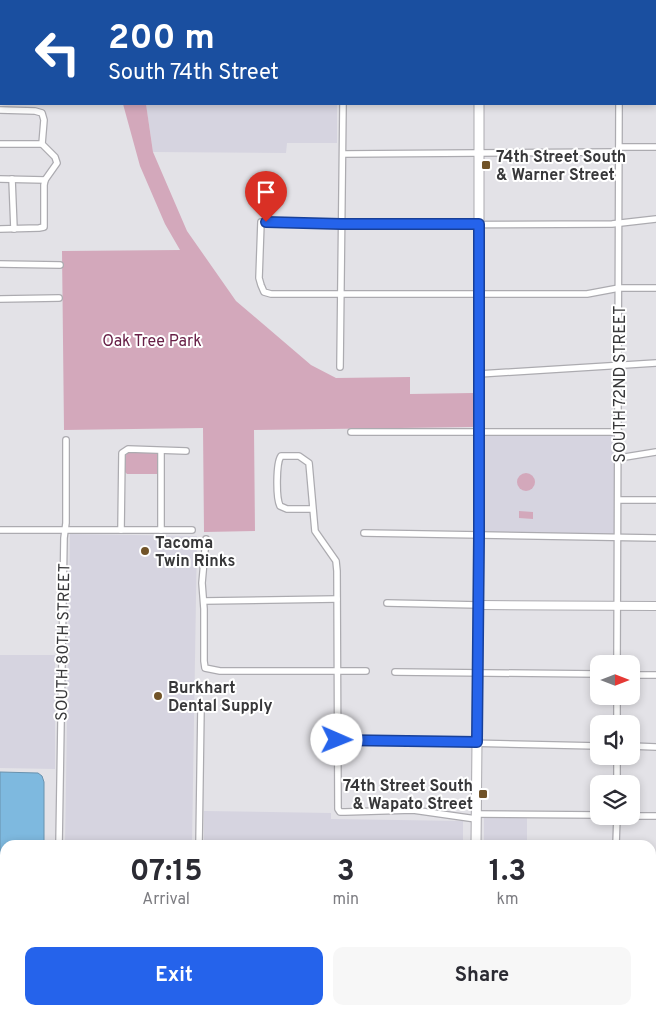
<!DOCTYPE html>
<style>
:root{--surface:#fff;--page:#f7f7f7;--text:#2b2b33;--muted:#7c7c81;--accent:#2563eb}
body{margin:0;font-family:Overpass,sans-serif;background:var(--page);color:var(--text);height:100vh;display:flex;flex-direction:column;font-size:19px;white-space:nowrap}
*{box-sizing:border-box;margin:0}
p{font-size:16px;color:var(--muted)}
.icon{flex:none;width:28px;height:28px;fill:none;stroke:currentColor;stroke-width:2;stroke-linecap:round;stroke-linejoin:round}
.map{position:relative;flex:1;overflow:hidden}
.side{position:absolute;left:0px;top:840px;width:656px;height:175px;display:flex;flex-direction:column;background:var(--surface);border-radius:15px 15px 0 0;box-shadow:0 2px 8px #0003}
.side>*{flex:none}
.guide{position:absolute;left:0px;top:0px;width:656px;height:105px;box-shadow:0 2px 8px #0003;background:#1a4fa0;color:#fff;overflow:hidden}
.needle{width:32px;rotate:90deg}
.buttons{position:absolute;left:590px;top:655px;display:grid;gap:10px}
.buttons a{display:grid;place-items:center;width:50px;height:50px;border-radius:10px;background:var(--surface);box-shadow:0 2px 8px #0003;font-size:25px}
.pin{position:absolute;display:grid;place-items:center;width:42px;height:42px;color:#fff;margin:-51px -21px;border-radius:50% 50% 50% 0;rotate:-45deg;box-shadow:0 0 5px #0007}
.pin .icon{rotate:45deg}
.me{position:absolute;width:55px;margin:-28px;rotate:91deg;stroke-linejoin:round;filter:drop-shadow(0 0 4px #0008)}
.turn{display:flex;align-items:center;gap:18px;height:105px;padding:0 25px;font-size:22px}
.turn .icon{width:65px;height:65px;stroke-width:2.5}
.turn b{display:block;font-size:35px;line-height:42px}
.eta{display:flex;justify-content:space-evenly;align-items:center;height:85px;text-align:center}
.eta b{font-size:30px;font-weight:700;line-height:35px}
.action{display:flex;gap:10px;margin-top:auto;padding:10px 25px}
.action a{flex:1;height:58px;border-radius:10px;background:var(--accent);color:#fff;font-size:20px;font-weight:700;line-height:58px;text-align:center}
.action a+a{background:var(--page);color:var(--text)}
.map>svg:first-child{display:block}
.built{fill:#d6d4e0}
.green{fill:#d3a8bb}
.water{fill:#7eb9df;stroke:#6992ae}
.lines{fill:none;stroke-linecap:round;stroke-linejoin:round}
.street-casing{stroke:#acabb0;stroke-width:8}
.secondary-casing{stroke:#acabb0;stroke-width:10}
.primary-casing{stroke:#acabb0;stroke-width:11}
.street{stroke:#fff;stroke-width:5.5}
.secondary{stroke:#fff;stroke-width:8}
.primary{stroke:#fff;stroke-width:9}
.route-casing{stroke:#184099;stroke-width:12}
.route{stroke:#2563eb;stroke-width:9}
.poi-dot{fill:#715328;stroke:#fff;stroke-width:2}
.labels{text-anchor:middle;stroke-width:4;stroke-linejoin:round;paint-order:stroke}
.poi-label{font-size:16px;font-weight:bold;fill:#38383a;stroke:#fff;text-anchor:start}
.park-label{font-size:16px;fill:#682047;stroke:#fff}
.street-label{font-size:16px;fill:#38383a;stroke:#fff}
</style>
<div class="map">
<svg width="656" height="1015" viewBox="0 0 656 1015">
<rect width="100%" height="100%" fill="#e3e2e7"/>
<g class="built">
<polygon points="0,0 476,0 1,2"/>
<polygon points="491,0 656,0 656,4 655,1"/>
<polygon points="146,104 337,104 337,143 287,143 286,153 153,152"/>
<polygon points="480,432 619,432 618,538 479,536"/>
<polygon points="70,534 197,536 192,845 65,845"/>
<polygon points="0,655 55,655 55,769 0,768"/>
<polygon points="204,811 331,813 331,819 463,821 463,845 204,845"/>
<polygon points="484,817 527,818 527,845 484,845"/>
<polygon points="0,932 5,937 5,984 0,980"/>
<polygon points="651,955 656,955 656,1015 509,1015 504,1010 651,1010"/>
<polygon points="63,1010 193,1010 193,1015 75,1015 63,1012"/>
<polygon points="207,1010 388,1010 352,1015 208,1015"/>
</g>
<g class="green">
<polygon points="123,104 146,104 153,152 187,231 236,301 311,365 336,378 410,377 410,394 473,393 473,427 254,430 255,531 204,532 203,428 64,430 62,251 180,250 165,224 140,166"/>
<polygon points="127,453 156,453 158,455 159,474 127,474 125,472 125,458"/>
<circle cx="526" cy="482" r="9"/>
<polygon points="519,511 533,512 533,519 519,518"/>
</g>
<polygon class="water" points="0,772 38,773 42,776 44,782 44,841 42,845 5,845 5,925 0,920"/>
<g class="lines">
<defs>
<g id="street">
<polyline points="80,0 80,1"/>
<polyline points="0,110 35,111 42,113 44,120 42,144 55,157 57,163 45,180 44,185 44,227 39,228 0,229"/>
<polyline points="0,144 42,144"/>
<polyline points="619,147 656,147"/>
<polyline points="343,154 619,152"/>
<polyline points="0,179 45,180"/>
<polyline points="12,179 14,229"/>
<polyline points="656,219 612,224 341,225 261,222 259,278 261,285 264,292 271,294 587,294 619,288 656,288"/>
<polyline points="0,264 60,265"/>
<polyline points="0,299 59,298"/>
<polyline points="340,367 343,104"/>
<polyline points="479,374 656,363"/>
<polyline points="351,432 619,432"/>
<polyline points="161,451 161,530"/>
<polyline points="619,458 656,452"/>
<polyline points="618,500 656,500"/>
<path d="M313 509H287L280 506C276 498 276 463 281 456H299L309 463 315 531 336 561 337 571 338 809 340 812H345L413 810 476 819"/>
<polyline points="0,530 192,530"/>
<polyline points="121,530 122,453 128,449 186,451"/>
<polyline points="364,533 656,538"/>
<polyline points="206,539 202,583 204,609 204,661 205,668 220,671 366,671"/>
<polyline points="204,601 337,599"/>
<polyline points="387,603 479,605"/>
<polyline points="617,664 619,104"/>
<polyline points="395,672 599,674"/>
<polyline points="631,675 656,675"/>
<polyline points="617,724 617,696"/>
<polyline points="337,740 599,746"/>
<polyline points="631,746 656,747"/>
<polyline points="617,784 617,756"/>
<polyline points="476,814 599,815"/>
<polyline points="631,816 656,816"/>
<polyline points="59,845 64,538 66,523 66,440"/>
<polyline points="199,845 201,707"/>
<polyline points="616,845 617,816"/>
<polyline points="651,884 656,884"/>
<polyline points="56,1015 56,1010"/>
<polyline points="197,1015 197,1010"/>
</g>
<g id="secondary">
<polyline points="655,16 656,16"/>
<polyline points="655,84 656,84"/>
<polyline points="479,605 656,606"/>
<polyline points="0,990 5,995"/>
<polyline points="25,1010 34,1015"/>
</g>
<g id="primary">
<polyline points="484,1 484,0"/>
<polyline points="0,13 1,13"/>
<polyline points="476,845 479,536 479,104"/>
<polyline points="475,1015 475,1010"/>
</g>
</defs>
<use href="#street" class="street-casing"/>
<use href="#secondary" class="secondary-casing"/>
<use href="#primary" class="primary-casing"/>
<use href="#street" class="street"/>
<use href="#secondary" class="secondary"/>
<use href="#primary" class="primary"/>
</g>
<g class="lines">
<defs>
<polyline id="route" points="266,222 341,224 479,224 479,536 477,742 337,740"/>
</defs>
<use href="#route" class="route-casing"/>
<use href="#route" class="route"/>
</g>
<g class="poi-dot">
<rect x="481" y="160" width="10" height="10" rx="2.5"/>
<circle cx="145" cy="551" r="5"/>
<circle cx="158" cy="696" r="5"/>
<rect x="478" y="789" width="10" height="10" rx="2.5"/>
</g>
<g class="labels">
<g class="poi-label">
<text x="496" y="162">74th Street South<tspan x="496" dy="18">&amp; Warner Street</tspan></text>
<text x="155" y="548">Tacoma<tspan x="155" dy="18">Twin Rinks</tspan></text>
<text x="168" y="693">Burkhart<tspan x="168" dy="18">Dental Supply</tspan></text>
<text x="473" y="791" text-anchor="end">74th Street South<tspan x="473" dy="18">&amp; Wapato Street</tspan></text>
</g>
<g class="park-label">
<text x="152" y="346">Oak Tree Park</text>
</g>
<g class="street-label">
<text transform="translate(619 384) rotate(-90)" y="6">SOUTH 72ND STREET</text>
<text transform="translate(62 642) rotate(-89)" y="6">SOUTH 80TH STREET</text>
</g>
</g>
</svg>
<div class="buttons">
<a><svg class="needle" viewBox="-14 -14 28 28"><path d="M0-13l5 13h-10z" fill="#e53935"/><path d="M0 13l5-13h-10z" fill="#7c7c81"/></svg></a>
<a><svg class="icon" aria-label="sound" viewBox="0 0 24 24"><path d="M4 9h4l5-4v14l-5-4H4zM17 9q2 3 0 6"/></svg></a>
<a><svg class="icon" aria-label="layers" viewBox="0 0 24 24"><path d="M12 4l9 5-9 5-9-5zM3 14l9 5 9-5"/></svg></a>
</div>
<div class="pin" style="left:266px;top:222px;background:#d93025"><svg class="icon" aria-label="arrive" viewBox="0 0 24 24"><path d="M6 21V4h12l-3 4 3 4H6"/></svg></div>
<svg class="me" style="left:337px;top:740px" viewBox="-20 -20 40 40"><circle r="19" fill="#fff"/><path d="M0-13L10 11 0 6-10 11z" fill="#2563eb"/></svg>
<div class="guide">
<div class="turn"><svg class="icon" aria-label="left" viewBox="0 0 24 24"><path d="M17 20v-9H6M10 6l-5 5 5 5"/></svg><div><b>200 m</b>South 74th Street</div></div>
</div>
<section class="side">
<div class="eta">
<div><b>07:15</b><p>Arrival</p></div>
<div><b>3</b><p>min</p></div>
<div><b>1.3</b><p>km</p></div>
</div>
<div class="action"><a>Exit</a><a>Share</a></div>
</section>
</div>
